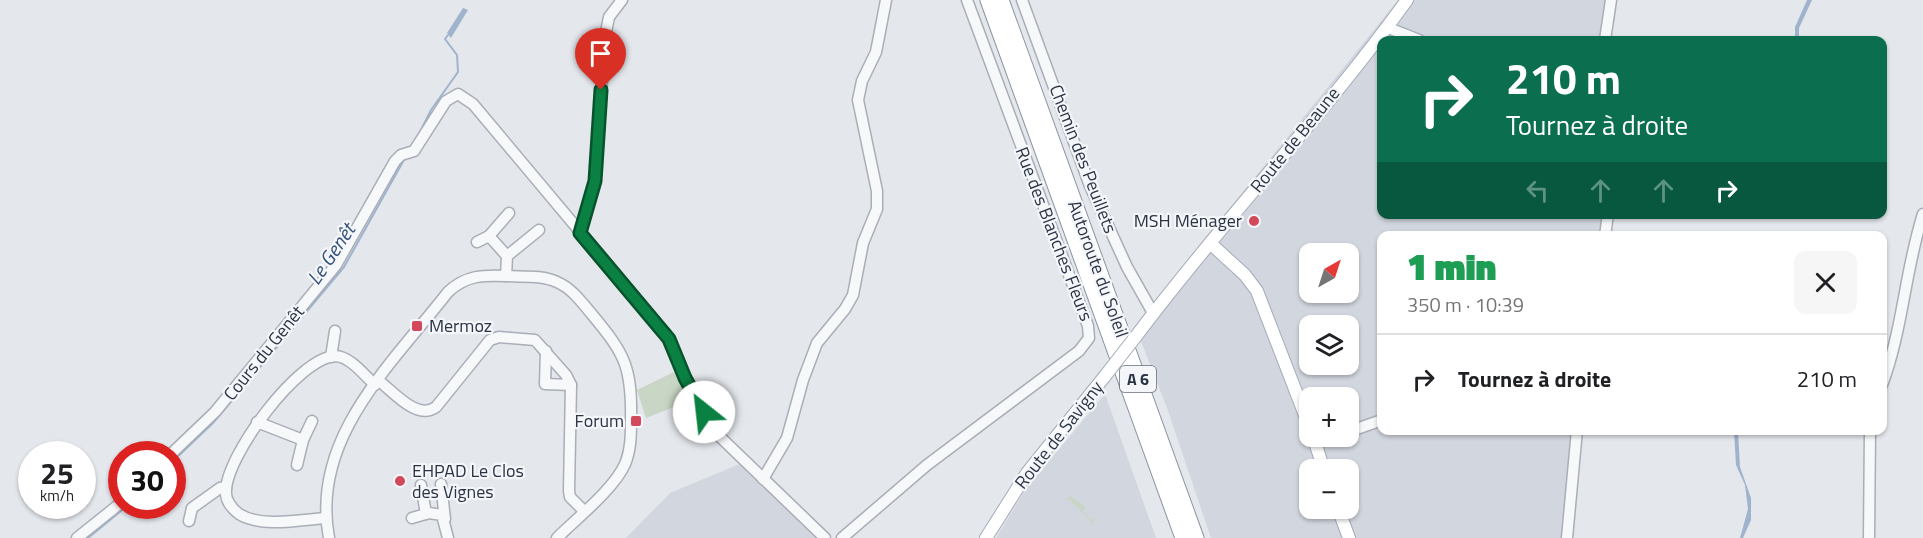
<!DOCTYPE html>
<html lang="fr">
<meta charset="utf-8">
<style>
:root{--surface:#fff;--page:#f6f6f6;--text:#202124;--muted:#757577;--line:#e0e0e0}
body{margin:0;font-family:"Titillium Web",sans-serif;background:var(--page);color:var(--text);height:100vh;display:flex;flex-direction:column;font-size:22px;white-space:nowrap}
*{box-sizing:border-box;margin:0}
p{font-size:20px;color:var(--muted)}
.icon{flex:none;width:33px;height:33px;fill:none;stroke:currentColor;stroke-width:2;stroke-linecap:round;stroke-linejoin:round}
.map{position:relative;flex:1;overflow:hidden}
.side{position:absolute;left:1377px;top:231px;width:510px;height:204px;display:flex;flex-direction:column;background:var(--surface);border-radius:12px;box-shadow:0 2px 4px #0004}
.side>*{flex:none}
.top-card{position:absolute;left:1377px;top:36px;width:510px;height:183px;border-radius:12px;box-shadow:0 2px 4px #0004;background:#0b6e4f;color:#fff;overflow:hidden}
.needle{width:39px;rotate:39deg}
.tools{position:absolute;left:1299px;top:243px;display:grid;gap:12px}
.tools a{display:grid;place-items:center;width:60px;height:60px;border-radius:12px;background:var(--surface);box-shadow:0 2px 4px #0004;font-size:30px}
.speed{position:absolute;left:18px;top:441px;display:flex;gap:12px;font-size:30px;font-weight:700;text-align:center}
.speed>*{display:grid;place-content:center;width:78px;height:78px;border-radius:50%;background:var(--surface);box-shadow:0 2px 4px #0004;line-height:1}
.speed small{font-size:15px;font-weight:400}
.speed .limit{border:9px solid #d22;background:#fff;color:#111}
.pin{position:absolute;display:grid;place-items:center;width:51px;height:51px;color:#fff;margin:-62px -26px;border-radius:50% 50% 50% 0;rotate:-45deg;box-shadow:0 0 6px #0007}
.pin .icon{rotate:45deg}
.me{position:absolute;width:66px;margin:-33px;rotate:331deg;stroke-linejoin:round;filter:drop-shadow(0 0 4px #0008)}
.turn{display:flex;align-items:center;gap:21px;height:126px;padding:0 30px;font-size:27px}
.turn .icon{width:78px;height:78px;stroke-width:2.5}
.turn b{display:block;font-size:42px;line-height:51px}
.lanes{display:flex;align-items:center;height:57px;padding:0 30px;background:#0003;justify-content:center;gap:30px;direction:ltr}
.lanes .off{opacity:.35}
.round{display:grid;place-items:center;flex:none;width:63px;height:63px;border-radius:12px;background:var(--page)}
.summary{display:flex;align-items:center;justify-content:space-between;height:102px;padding:0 30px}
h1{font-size:36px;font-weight:800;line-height:45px;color:#1e9e55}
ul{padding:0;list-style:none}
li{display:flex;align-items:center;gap:18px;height:90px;padding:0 30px;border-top:2px solid var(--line)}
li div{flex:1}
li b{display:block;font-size:22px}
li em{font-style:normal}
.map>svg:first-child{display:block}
.built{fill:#d2d6de;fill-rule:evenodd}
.green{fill:#c9d6c5}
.water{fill:#9fb4cc}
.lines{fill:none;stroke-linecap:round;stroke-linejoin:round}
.stream{stroke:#9fb4cc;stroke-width:2}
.minor-casing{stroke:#a9aeb7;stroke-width:13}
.major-casing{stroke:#a3abb8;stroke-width:14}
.highway-casing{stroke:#8b94a3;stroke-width:17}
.minor{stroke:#f7f8fa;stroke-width:10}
.major{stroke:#fff;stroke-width:12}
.highway{stroke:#fff;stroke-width:15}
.major-bridge-casing{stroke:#a3abb8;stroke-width:14;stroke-linecap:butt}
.major-bridge{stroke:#fff;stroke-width:12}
.route-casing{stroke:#07532c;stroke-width:15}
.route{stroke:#0b8043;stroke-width:10}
.poi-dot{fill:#d1495b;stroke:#f4f6f9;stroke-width:2}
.labels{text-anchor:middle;stroke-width:4.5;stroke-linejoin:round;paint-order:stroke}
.shield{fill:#f4f6f9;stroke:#676e7b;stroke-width:1.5}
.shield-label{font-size:16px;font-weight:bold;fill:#2b3445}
.street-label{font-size:18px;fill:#2b3445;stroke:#f4f6f9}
.poi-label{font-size:18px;fill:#2b3445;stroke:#f4f6f9;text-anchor:end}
.water-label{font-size:20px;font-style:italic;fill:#34527a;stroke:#f4f6f9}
</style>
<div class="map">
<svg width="1923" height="538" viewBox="0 0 1923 538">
<rect width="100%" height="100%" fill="#e4e7ec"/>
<g class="built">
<path d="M1398 0H1612L1605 40H1382V214L1610 215 1607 235 1382 236V430L1579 431 1569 538H1211L1167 408 1135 326ZM1310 254H1348V292H1310ZM1310 326H1348V364H1310ZM1310 398H1348V436H1310ZM1310 470H1348V508H1310Z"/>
<polygon points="1105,394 1156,538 996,538 1025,490"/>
<polygon points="742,463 819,538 626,538 670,493"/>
</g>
<g class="green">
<polygon points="674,372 689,401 646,418 637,390"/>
<polygon points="1070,496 1086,507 1083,511 1091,520 1096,517 1091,526 1089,526 1092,522 1069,499 1064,502"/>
</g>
<g class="water">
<polygon points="1807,0 1812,0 1799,28 1799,40 1795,40 1795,27"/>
<polygon points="463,8 468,10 451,38 447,33"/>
<polygon points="1734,431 1738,431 1740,467 1751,498 1751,520 1743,538 1740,538 1748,509 1745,485 1736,465"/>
</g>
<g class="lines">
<g class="stream">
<polyline points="417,138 431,110 458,72 457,55 445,39 448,35"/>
<polyline points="172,462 213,423 344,267 405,158"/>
<polyline points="88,538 127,506"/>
</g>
<defs>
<g id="minor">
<polyline points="1022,0 1090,186 1127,267 1153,313"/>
<polyline points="1386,27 1419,40"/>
<polyline points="1605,40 1611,0"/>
<polyline points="580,233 595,181 605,37 609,17 622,0"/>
<polyline points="489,236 507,256"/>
<polyline points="1605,236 1608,214"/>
<polyline points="477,242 489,236 509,213"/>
<polyline points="506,276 507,256 539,230"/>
<polyline points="546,351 545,384 571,385"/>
<polyline points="331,357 335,331"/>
<path d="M379 381C394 392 417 421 436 407L490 340 499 337 535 340 566 375 571 385 569 491 570 497 584 511"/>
<path d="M1882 385C1903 329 1905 270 1923 214"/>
<polyline points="257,422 303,440"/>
<polyline points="1348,432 1382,420"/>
<polyline points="1315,443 1335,436"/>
<polyline points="171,454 215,412 336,265 395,161 401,155 414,151 446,101 458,94 473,104 665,333 685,378 717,434 825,538"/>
<polyline points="297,465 303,440 312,421"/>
<polyline points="763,479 787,438 803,380 817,343 845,309 853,295 863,243 877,209 877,191 858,100 862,81 876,52 886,0"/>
<polyline points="441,484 445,519"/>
<polyline points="421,485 426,514"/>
<path d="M326 518C300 520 262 528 239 514 232 509 225 500 226 491 226 456 298 358 335 356 350 356 365 376 375 385"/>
<polyline points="412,518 429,513 442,515 448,538"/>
<polyline points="189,521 192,508 220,488 226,487"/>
<polyline points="77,538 122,502"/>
<path d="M329 538C310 438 392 364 448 292 466 275 483 275 507 276 523 277 542 275 557 282 571 288 580 300 590 312 624 353 632 365 631 419 631 434 631 450 625 464 614 489 577 518 557 538"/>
<polyline points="842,538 927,465 1079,351 1089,338 1088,326 967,0"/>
<polyline points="1567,538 1577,430"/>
<polyline points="1869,538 1870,430"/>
</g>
<g id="major">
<polyline points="1210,243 1245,275 1257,291 1310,428"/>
<path d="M1140 331C1225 218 1324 115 1407 0"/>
<polyline points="1313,436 1324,470"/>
<polyline points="1338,508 1349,538"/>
<polyline points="986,538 1027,473 1105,376"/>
</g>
<g id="highway">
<polyline points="988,0 1183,538"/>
<polyline points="1001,0 1196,538"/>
</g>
</defs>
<use href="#minor" class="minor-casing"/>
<use href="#major" class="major-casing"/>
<use href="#highway" class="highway-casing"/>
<use href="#minor" class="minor"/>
<use href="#major" class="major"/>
<use href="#highway" class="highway"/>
<defs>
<polyline id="major-bridge" points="1105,376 1140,331"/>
</defs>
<use href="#major-bridge" class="major-bridge-casing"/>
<use href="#major-bridge" class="major-bridge"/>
</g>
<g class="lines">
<defs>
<polyline id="route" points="601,90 595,181 580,233 669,339 685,378 704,412"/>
</defs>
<use href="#route" class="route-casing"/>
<use href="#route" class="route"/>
</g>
<g class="poi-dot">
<circle cx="1254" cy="221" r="6"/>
<rect x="411" y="320" width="12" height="12" rx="3"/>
<rect x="630" y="415" width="12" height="12" rx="3"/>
<circle cx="400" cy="481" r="6"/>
</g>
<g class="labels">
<rect class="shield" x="1120" y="366" width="36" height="26" rx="4.5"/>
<g class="shield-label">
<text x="1138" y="385">A 6</text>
</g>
<g class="street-label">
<text transform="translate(1295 140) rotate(-51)" y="6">Route de Beaune</text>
<text transform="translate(1083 159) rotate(69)" y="6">Chemin des Peuillets</text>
<text transform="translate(1054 234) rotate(69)" y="6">Rue des Blanches Fleurs</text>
<text transform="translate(1098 269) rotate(70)" y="6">Autoroute du Soleil</text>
<text transform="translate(264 353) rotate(-51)" y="6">Cours du Genêt</text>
<text transform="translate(1059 435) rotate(-52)" y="6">Route de Savigny</text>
</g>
<g class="poi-label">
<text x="1242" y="227">MSH Ménager</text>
<text x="429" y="332" text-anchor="start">Mermoz</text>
<text x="624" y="427">Forum</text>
<text x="412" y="477" text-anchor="start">EHPAD Le Clos<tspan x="412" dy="21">des Vignes</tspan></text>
</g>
<g class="water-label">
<text transform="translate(331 254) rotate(-56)" y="7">Le Genêt</text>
</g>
</g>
</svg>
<div class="tools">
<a><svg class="needle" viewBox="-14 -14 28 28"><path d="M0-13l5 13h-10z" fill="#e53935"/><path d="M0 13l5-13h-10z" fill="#757577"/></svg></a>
<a><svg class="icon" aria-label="layers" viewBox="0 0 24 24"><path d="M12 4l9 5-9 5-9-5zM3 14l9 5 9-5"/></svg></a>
<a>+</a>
<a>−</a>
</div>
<div class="speed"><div>25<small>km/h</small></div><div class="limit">30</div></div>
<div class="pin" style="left:601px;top:90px;background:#d93025"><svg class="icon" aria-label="arrive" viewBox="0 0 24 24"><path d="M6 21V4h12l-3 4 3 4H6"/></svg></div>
<svg class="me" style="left:704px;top:412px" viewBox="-20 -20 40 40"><circle r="19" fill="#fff"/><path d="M0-13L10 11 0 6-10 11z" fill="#0b8043"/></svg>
<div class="top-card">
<div class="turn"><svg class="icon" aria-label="right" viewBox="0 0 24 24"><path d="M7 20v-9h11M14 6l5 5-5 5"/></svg><div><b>210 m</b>Tournez à droite</div></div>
<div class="lanes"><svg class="icon off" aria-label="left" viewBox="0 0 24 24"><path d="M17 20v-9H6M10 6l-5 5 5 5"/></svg><svg class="icon off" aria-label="ahead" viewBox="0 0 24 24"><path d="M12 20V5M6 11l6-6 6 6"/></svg><svg class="icon off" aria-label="ahead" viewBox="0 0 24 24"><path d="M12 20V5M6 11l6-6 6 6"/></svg><svg class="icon" aria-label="right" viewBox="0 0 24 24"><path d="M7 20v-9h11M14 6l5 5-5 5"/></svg></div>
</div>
<section class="side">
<div class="summary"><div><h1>1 min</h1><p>350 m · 10:39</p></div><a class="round"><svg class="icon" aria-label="close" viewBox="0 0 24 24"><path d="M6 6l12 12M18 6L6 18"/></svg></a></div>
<ul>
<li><svg class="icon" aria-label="right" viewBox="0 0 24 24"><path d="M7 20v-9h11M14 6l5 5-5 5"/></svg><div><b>Tournez à droite</b></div><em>210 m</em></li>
</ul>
</section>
</div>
